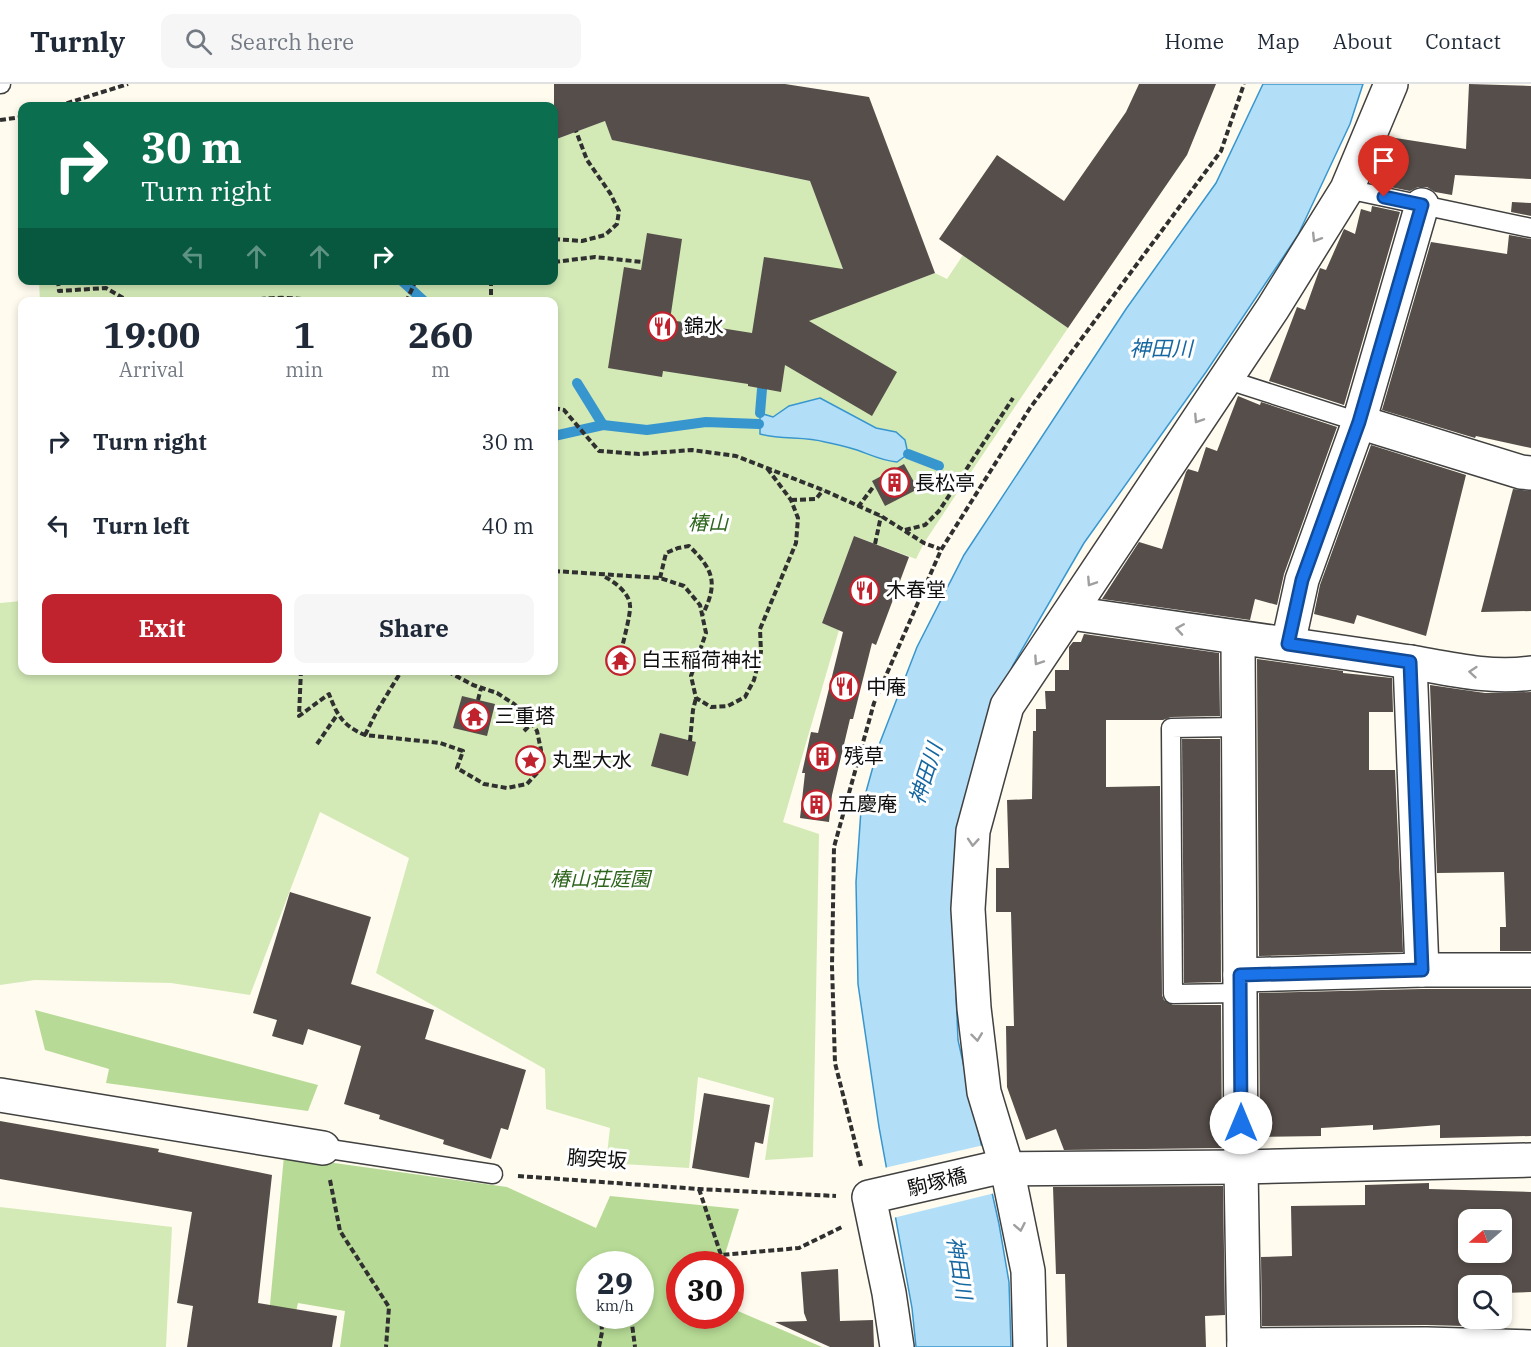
<!DOCTYPE html>
<meta charset="utf-8">
<style>
:root{--surface:#fff;--page:#f6f6f7;--text:#1f2937;--muted:#747a83;--line:#e0e1e3;--accent:#c0232e}
body{margin:0;font-family:"IBM Plex Serif","Noto Sans JP",serif;background:var(--page);color:var(--text);height:100vh;display:flex;flex-direction:column;font-size:22px;white-space:nowrap}
*{box-sizing:border-box;margin:0}
p{font-size:20px;color:var(--muted)}
.icon{flex:none;width:33px;height:33px;fill:none;stroke:currentColor;stroke-width:2;stroke-linecap:round;stroke-linejoin:round}
.map{position:relative;flex:1;overflow:hidden}
.panel{position:absolute;left:18px;top:213px;width:540px;height:378px;display:flex;flex-direction:column;background:var(--surface);border-radius:12px;box-shadow:0 3px 9px #0003}
.panel>*{flex:none}
.top-card{position:absolute;left:18px;top:18px;width:540px;height:183px;border-radius:12px;box-shadow:0 3px 9px #0003;background:#0b6e4f;color:#fff;overflow:hidden}
.needle{width:39px;rotate:250deg}
.tools{position:absolute;left:1458px;top:1125px;display:grid;gap:12px}
.tools a{display:grid;place-items:center;width:54px;height:54px;border-radius:12px;background:var(--surface);box-shadow:0 3px 9px #0003;font-size:30px}
.speed{position:absolute;left:576px;top:1167px;display:flex;gap:12px;font-size:30px;font-weight:700;text-align:center}
.speed>*{display:grid;place-content:center;width:78px;height:78px;border-radius:50%;background:var(--surface);box-shadow:0 3px 9px #0003;line-height:1}
.speed small{font-size:15px;font-weight:400}
.speed .limit{border:9px solid #d22;background:#fff;color:#111}
.pin{position:absolute;display:grid;place-items:center;width:51px;height:51px;color:#fff;margin:-62px -26px;border-radius:50% 50% 50% 0;rotate:-45deg;box-shadow:0 0 6px #0007}
.pin .icon{rotate:45deg}
.me{position:absolute;width:66px;margin:-33px;rotate:0deg;stroke-linejoin:round;filter:drop-shadow(0 0 4px #0008)}
.turn{display:flex;align-items:center;gap:21px;height:126px;padding:0 24px;font-size:27px}
.turn .icon{width:78px;height:78px;stroke-width:2.5}
.turn b{display:block;font-size:42px;line-height:51px}
.lanes{display:flex;align-items:center;height:57px;padding:0 24px;background:#0003;justify-content:center;gap:30px;direction:ltr}
.lanes .off{opacity:.35}
.eta{display:flex;justify-content:space-evenly;align-items:center;height:102px;text-align:center}
.eta b{font-size:36px;font-weight:700;line-height:42px}
.button{display:flex;gap:12px;margin-top:auto;padding:12px 24px}
.button a{flex:1;height:69px;border-radius:12px;background:var(--accent);color:#fff;font-size:24px;font-weight:700;line-height:69px;text-align:center}
.button a+a{background:var(--page);color:var(--text)}
ul{padding:0;list-style:none}
li{display:flex;align-items:center;gap:18px;height:84px;padding:0 24px}
li div{flex:1}
li b{display:block;font-size:22px}
li em{font-style:normal}
header{display:flex;align-items:center;gap:36px;box-sizing:border-box;height:84px;padding:0 30px;background:var(--surface);border-bottom:2px solid var(--line)}
header strong{font-size:28px}
nav{display:flex;gap:33px;margin-inline-start:auto;font-size:21px}
.search{width:420px;height:54px;background:var(--page);display:flex;align-items:center;gap:15px;box-sizing:border-box;padding:0 21px;border-radius:12px;color:var(--muted);font-size:22px}
.map>svg:first-child{display:block}
.green{fill:#d3eab7}
.forest{fill:#b7db96;fill-rule:evenodd}
.water{fill:#b2dff7;stroke:#3896cf;stroke-width:1.5}
.pier{fill:#fffbee}
.lines{fill:none;stroke-linecap:round;stroke-linejoin:round}
.stream{stroke:#3896cf;stroke-width:10}
.building{fill:#564e4a;fill-rule:evenodd}
.service-casing{stroke:#414141;stroke-width:21}
.minor-casing{stroke:#414141;stroke-width:36}
.path{stroke:#303030;stroke-width:4;stroke-dasharray:6 3;stroke-linecap:butt}
.service{stroke:#fff;stroke-width:18}
.minor{stroke:#fff;stroke-width:33}
.oneway{stroke:#9f9f9f}
.route-casing{stroke:#114b97;stroke-width:15}
.route{stroke:#1a73e8;stroke-width:10}
.labels{text-anchor:middle;stroke-width:6;stroke-linejoin:round;paint-order:stroke}
.poi-label{font-size:20px;fill:#0e0e0e;stroke:#fff;text-anchor:start}
.park-label{font-size:20px;font-style:italic;fill:#2e661d;stroke:#fff}
.street-label{font-size:20px;fill:#0e0e0e;stroke:#fff}
.water-label{font-size:21px;font-style:italic;fill:#1567a1;stroke:#fff}
</style>
<header>
<strong>Turnly</strong>
<div class="search"><svg class="icon" aria-label="search" viewBox="0 0 24 24"><circle cx="10" cy="10" r="6"/><path d="M15 15l6 6"/></svg>Search here</div>
<nav><a>Home</a><a>Map</a><a>About</a><a>Contact</a></nav>
</header>
<div class="map">
<svg width="1531" height="1263" viewBox="0 0 1531 1263">
<rect width="100%" height="100%" fill="#fffbee"/>
<g class="green">
<polygon points="605,37 613,56 810,97 856,219 935,189 947,195 963,171 1068,244 965,397 924,459 916,475 854,452 822,539 839,546 783,738 819,750 813,1073 765,1076 774,1014 698,993 689,1084 606,1079 610,1044 546,1025 545,985 376,889 409,774 320,728 250,911 171,899 35,896 0,901 0,519 22,517 22,586 554,586 554,218 40,218 39,197 554,196 554,56"/>
<polygon points="0,1123 172,1143 166,1263 0,1263"/>
</g>
<g class="forest">
<polygon points="35,926 318,1001 308,1027 106,999 109,985 45,966"/>
<path d="M284 1072 507 1103 596 1144 610 1112 739 1125 722 1180H680V1232H730L731 1224 822 1263H340L345 1227 298 1219 288 1263H266ZM590 1180H640V1232H590Z"/>
</g>
<g class="water">
<polygon points="1263,0 1363,0 1350,40 1298,151 1206,288 1084,459 1013,581 984,652 953,839 958,956 999,1140 1009,1198 1011,1263 916,1263 912,1224 879,1043 858,900 856,798 861,726 879,661 917,563 964,471 1126,225 1216,99"/>
<path d="M820 314 876 344 896 348 905 356 908 370 897 378C883 377 871 371 857 366 847 363 836 360 825 358 804 352 782 356 760 350V329L773 333 789 322Z"/>
</g>
<polygon class="pier" points="984,1061 995,1109 893,1134 884,1084"/>
<g class="lines">
<g class="stream">
<polyline points="401,196 425,218"/>
<polyline points="577,299 603,341"/>
<polyline points="760,329 762,305"/>
<polyline points="554,352 603,341 647,346 706,338 759,340"/>
<polyline points="908,370 939,382"/>
</g>
</g>
<g class="building">
<polygon points="554,0 785,0 869,13 935,189 809,237 897,288 872,332 785,281 781,308 748,302 748,300 663,287 662,293 608,284 624,183 641,186 647,149 682,155 670,236 752,249 764,173 843,185 810,97 612,56 605,37 554,56"/>
<polygon points="1139,0 1216,0 1187,71 1068,244 939,155 997,71 1064,117 1126,28"/>
<polygon points="1469,0 1531,2 1531,95 1455,91 1452,111 1435,108 1427,103 1418,103 1410,107 1375,100 1379,77 1389,53 1466,65"/>
<polygon points="1512,118 1531,119 1531,132 1511,128"/>
<polygon points="1372,122 1400,128 1344,321 1269,297 1297,223 1305,226 1320,184 1326,186 1344,145 1355,150 1361,125 1371,128"/>
<polygon points="1509,151 1531,155 1531,364 1476,352 1475,354 1382,326 1431,158 1507,170"/>
<polygon points="1238,312 1260,321 1261,318 1337,343 1284,490 1277,521 1255,515 1250,536 1102,515 1139,458 1162,465 1186,388 1188,385 1198,388 1206,363 1217,367"/>
<polygon points="1371,361 1466,391 1426,552 1357,531 1354,540 1314,530 1320,501"/>
<polygon points="904,380 918,405 885,422 872,397"/>
<polygon points="1513,405 1531,407 1531,527 1481,528"/>
<polygon points="854,452 909,473 876,561 872,559 853,635 850,635 832,711 829,738 800,734 805,689 802,689 811,648 818,649 843,548 822,539"/>
<polygon points="1084,550 1219,569 1220,632 1171,633 1163,636 1106,636 1106,703 1160,702 1162,911 1164,916 1173,921 1221,921 1222,1064 1064,1066 1056,1045 1026,1056 1007,1003 1006,942 1014,942 1011,828 996,828 996,784 1009,784 1007,716 1032,715 1033,647 1036,647 1036,625 1046,625 1045,607 1055,607 1055,586 1069,586 1069,563 1073,558 1081,558"/>
<polygon points="1257,575 1343,587 1343,589 1392,594 1393,628 1369,628 1369,686 1395,686 1403,868 1259,872"/>
<polygon points="1430,601 1485,609 1531,608 1531,867 1500,867 1500,843 1506,843 1504,788 1437,789"/>
<polygon points="462,612 495,620 487,652 453,644"/>
<polygon points="660,649 696,658 688,692 651,682"/>
<polygon points="1182,655 1220,655 1221,898 1184,899"/>
<polygon points="290,808 371,833 351,900 434,926 425,955 526,986 508,1046 501,1044 491,1075 443,1060 444,1056 379,1035 380,1031 344,1020 361,962 308,945 303,961 272,952 277,936 253,929"/>
<polygon points="1422,905 1531,905 1531,1052 1440,1054 1440,1041 1373,1046 1373,1041 1321,1044 1321,1052 1260,1053 1259,909"/>
<polygon points="704,1009 770,1021 763,1060 755,1058 749,1094 692,1084"/>
<polygon points="0,1037 159,1065 158,1068 272,1091 258,1219 337,1232 332,1263 187,1263 193,1222 177,1219 192,1128 0,1095"/>
<path d="M1429 1099V1105L1531 1108V1208L1503 1209 1502 1243 1426 1241 1262 1242 1261 1173 1292 1172 1291 1122 1365 1121V1101ZM1468 1136H1502V1168H1468ZM1468 1202H1502V1234H1468Z"/>
<polygon points="1223,1102 1225,1231 1205,1232 1206,1263 1067,1263 1065,1190 1056,1190 1053,1103"/>
<polygon points="838,1185 840,1237 873,1236 874,1263 830,1263 775,1238 807,1237 804,1229 801,1188"/>
</g>
<g class="lines">
<defs>
<g id="service">
<polyline points="0,0 1,0"/>
<polyline points="1347,105 1531,144"/>
<polyline points="1225,295 1359,338"/>
<polyline points="1239,643 1171,644 1173,910 1240,909"/>
<polyline points="323,1064 493,1090"/>
</g>
<g id="minor">
<polyline points="1359,338 1521,388 1531,389"/>
<path d="M1071 529 1410 578C1450 585 1491 595 1531 589"/>
<polyline points="1238,554 1241,1083 1244,1263"/>
<polyline points="1288,560 1302,496 1359,338 1422,121"/>
<polyline points="1410,578 1422,886"/>
<polyline points="1240,891 1422,886 1531,886"/>
<polyline points="0,1011 323,1064"/>
<polyline points="1244,1261 1426,1260 1531,1263"/>
<polyline points="897,1263 889,1209 869,1113 991,1085 1241,1083 1531,1076"/>
<polyline points="1030,1263 1028,1187 1007,1084 984,1008 974,924 968,825 973,747 1007,622 1273,224 1347,105 1391,0"/>
</g>
</defs>
<use href="#service" class="service-casing"/>
<use href="#minor" class="minor-casing"/>
<g class="path">
<polyline points="58,22 128,0"/>
<polyline points="0,36 22,33"/>
<polyline points="554,155 582,157 605,151 617,140 619,127 610,109 587,76 576,47"/>
<polyline points="554,178 595,173 642,178"/>
<polyline points="58,196 59,207 106,204 130,218"/>
<polyline points="491,196 491,213 494,218"/>
<polyline points="91,218 126,215"/>
<path d="M242 218C266 213 294 212 318 218"/>
<polyline points="406,218 416,196"/>
<polyline points="554,316 555,324"/>
<polyline points="554,324 564,326 599,367 639,370 692,366 736,372 823,406 881,432 924,459 940,465"/>
<polyline points="791,416 816,415 823,406"/>
<polyline points="858,423 874,402"/>
<polyline points="905,446 925,441 939,427 1013,314"/>
<polyline points="875,460 881,432"/>
<polyline points="554,487 660,494 684,502 700,521 706,549 691,592 696,614 711,623 728,622 745,613 754,596 761,568 760,545 796,459 798,434 791,416 767,384"/>
<path d="M605 493C615 498 629 509 630 521 631 530 623 558 621 568"/>
<path d="M660 494 666 469 678 464 689 462C714 486 718 499 703 530"/>
<path d="M301 586 299 632 329 610C337 631 343 642 365 651L440 659 463 667 457 684 484 700 507 704 527 700 538 688 541 666 537 647 526 630 514 620 497 609 473 601 445 586"/>
<polyline points="478,616 481,604"/>
<polyline points="524,647 532,639"/>
<polyline points="365,651 377,627 402,586"/>
<polyline points="690,657 693,626 696,614"/>
<polyline points="317,660 337,631"/>
<polyline points="861,1082 835,979 832,882 834,763 874,619 941,466 1030,324 1221,67 1244,0"/>
<polyline points="518,1092 699,1105 836,1112"/>
<polyline points="330,1096 340,1147 389,1223 386,1263"/>
<polyline points="699,1105 721,1171 799,1164 842,1143"/>
<polyline points="619,1232 632,1240 635,1263"/>
<polyline points="599,1263 602,1248 601,1232"/>
</g>
<use href="#service" class="service"/>
<use href="#minor" class="minor"/>
</g>
<defs><path id="oneway-chevron" d="M-2-3.5L2.5 0L-2 3.5" fill="none" stroke-width="1.6" stroke-linecap="round" stroke-linejoin="round" transform="scale(1.5)"/></defs>
<g class="oneway">
<use href="#oneway-chevron" transform="translate(1316 154) rotate(122)"/>
<use href="#oneway-chevron" transform="translate(1198 335) rotate(123)"/>
<use href="#oneway-chevron" transform="translate(1091 498) rotate(123)"/>
<use href="#oneway-chevron" transform="translate(1180 545) rotate(-171)"/>
<use href="#oneway-chevron" transform="translate(1038 577) rotate(124)"/>
<use href="#oneway-chevron" transform="translate(1473 588) rotate(-175)"/>
<use href="#oneway-chevron" transform="translate(973 758) rotate(94)"/>
<use href="#oneway-chevron" transform="translate(977 953) rotate(83)"/>
<use href="#oneway-chevron" transform="translate(1020 1143) rotate(79)"/>
</g>
<g class="lines">
<defs>
<polyline id="route" points="1241,1039 1240,891 1422,886 1410,578 1288,560 1302,496 1359,338 1422,121 1384,113"/>
</defs>
<use href="#route" class="route-casing"/>
<use href="#route" class="route"/>
</g>
<defs>
<symbol id="restaurant-ring" viewBox="-11 -11 22 22"><circle r="9.5" fill="#fff" stroke="#c0232e" stroke-width="1.5"/><path d="M-5-6h1v4h1v-4h1v4h1v-4h1v5L-1.5 .5V6h-2V.5L-5-1ZM5-6V6H3V1.5H1.5Q1.5-4 5-6Z" fill="#c0232e"/></symbol>
<symbol id="building-ring" viewBox="-11 -11 22 22"><circle r="9.5" fill="#fff" stroke="#c0232e" stroke-width="1.5"/><path d="M-4-6H4V6H1V3H-1V6H-4ZM-2.5-4.3h1.7v1.8h-1.7ZM.8-4.3h1.7v1.8H.8ZM-2.5-1h1.7V.8h-1.7ZM.8-1h1.7V.8H.8Z" fill="#c0232e"/></symbol>
<symbol id="temple-ring" viewBox="-11 -11 22 22"><circle r="9.5" fill="#fff" stroke="#c0232e" stroke-width="1.5"/><path d="M0-6L5-2H3V0L6.5 2.5H4V6H1.5V3h-3V6H-4V2.5H-6.5L-3 0V-2H-5Z" fill="#c0232e"/></symbol>
<symbol id="sight-ring" viewBox="-11 -11 22 22"><circle r="9.5" fill="#fff" stroke="#c0232e" stroke-width="1.5"/><path d="M0-6L1.8-2.2L6-1.7L2.9 1.2L3.7 5.4L0 3.3L-3.7 5.4L-2.9 1.2L-6-1.7L-1.8-2.2Z" fill="#c0232e"/></symbol>
</defs>
<g fill-rule="evenodd">
<use href="#restaurant-ring" x="646" y="226" width="33" height="33"/>
<use href="#building-ring" x="878" y="382" width="33" height="33"/>
<use href="#restaurant-ring" x="848" y="490" width="33" height="33"/>
<use href="#temple-ring" x="604" y="560" width="33" height="33"/>
<use href="#restaurant-ring" x="828" y="586" width="33" height="33"/>
<use href="#temple-ring" x="458" y="616" width="33" height="33"/>
<use href="#building-ring" x="806" y="656" width="33" height="33"/>
<use href="#sight-ring" x="514" y="660" width="33" height="33"/>
<use href="#building-ring" x="800" y="704" width="33" height="33"/>
</g>
<g class="labels">
<g class="poi-label">
<text x="684" y="249">錦水</text>
<text x="915" y="406">長松亭</text>
<text x="886" y="513">木春堂</text>
<text x="641" y="583">白玉稲荷神社</text>
<text x="866" y="610">中庵</text>
<text x="495" y="639">三重塔</text>
<text x="844" y="679">残草</text>
<text x="552" y="683">丸型大水</text>
<text x="837" y="727">五慶庵</text>
</g>
<g class="park-label">
<text x="708" y="446">椿山</text>
<text x="600" y="802">椿山荘庭園</text>
</g>
<g class="street-label">
<text transform="translate(597 1075) rotate(4)" y="7">胸突坂</text>
<text transform="translate(937 1098) rotate(-14)" y="7">駒塚橋</text>
</g>
<g class="water-label">
<text x="1161" y="272">神田川</text>
<text transform="translate(926 690) rotate(-72)" y="7">神田川</text>
<text transform="translate(959 1184) rotate(81)" y="7">神田川</text>
</g>
</g>
</svg>
<div class="tools">
<a><svg class="needle" viewBox="-14 -14 28 28"><path d="M0-13l5 13h-10z" fill="#e53935"/><path d="M0 13l5-13h-10z" fill="#747a83"/></svg></a>
<a><svg class="icon" aria-label="search" viewBox="0 0 24 24"><circle cx="10" cy="10" r="6"/><path d="M15 15l6 6"/></svg></a>
</div>
<div class="speed"><div>29<small>km/h</small></div><div class="limit">30</div></div>
<div class="pin" style="left:1384px;top:113px;background:#d93025"><svg class="icon" aria-label="arrive" viewBox="0 0 24 24"><path d="M6 21V4h12l-3 4 3 4H6"/></svg></div>
<svg class="me" style="left:1241px;top:1039px" viewBox="-20 -20 40 40"><circle r="19" fill="#fff"/><path d="M0-13L10 11 0 6-10 11z" fill="#1a73e8"/></svg>
<div class="top-card">
<div class="turn"><svg class="icon" aria-label="right" viewBox="0 0 24 24"><path d="M7 20v-9h11M14 6l5 5-5 5"/></svg><div><b>30 m</b>Turn right</div></div>
<div class="lanes"><svg class="icon off" aria-label="left" viewBox="0 0 24 24"><path d="M17 20v-9H6M10 6l-5 5 5 5"/></svg><svg class="icon off" aria-label="ahead" viewBox="0 0 24 24"><path d="M12 20V5M6 11l6-6 6 6"/></svg><svg class="icon off" aria-label="ahead" viewBox="0 0 24 24"><path d="M12 20V5M6 11l6-6 6 6"/></svg><svg class="icon" aria-label="right" viewBox="0 0 24 24"><path d="M7 20v-9h11M14 6l5 5-5 5"/></svg></div>
</div>
<section class="panel">
<div class="eta">
<div><b>19:00</b><p>Arrival</p></div>
<div><b>1</b><p>min</p></div>
<div><b>260</b><p>m</p></div>
</div>
<ul>
<li><svg class="icon" aria-label="right" viewBox="0 0 24 24"><path d="M7 20v-9h11M14 6l5 5-5 5"/></svg><div><b>Turn right</b></div><em>30 m</em></li>
<li><svg class="icon" aria-label="left" viewBox="0 0 24 24"><path d="M17 20v-9H6M10 6l-5 5 5 5"/></svg><div><b>Turn left</b></div><em>40 m</em></li>
</ul>
<div class="button"><a>Exit</a><a>Share</a></div>
</section>
</div>
